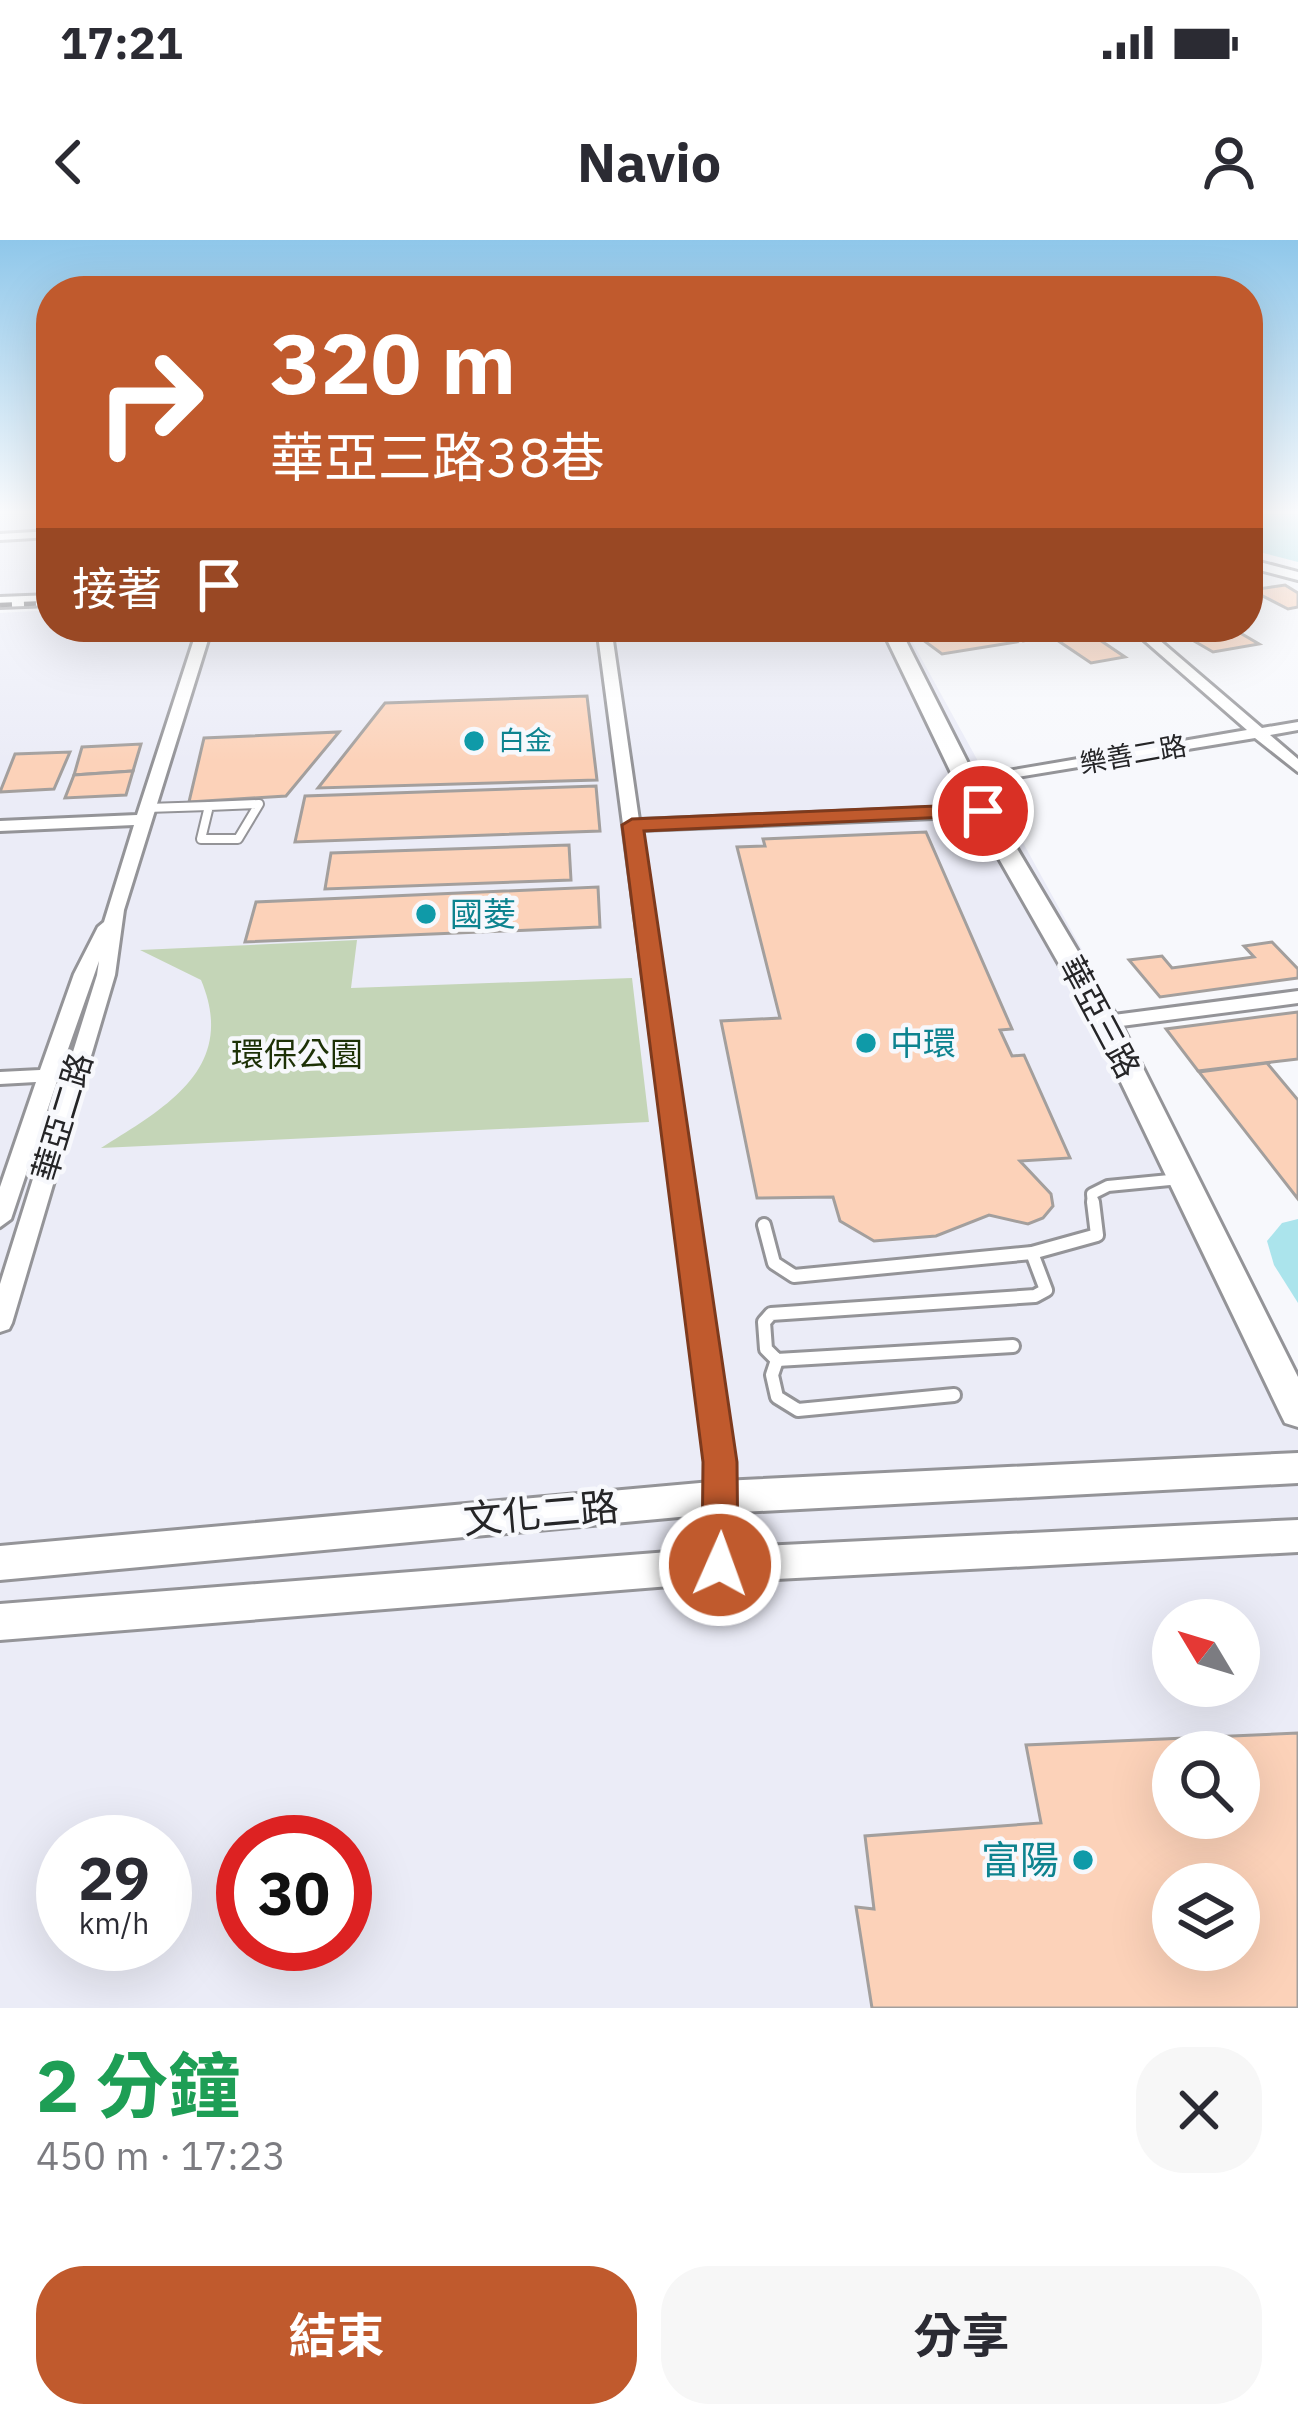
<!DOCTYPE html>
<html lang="zh-TW">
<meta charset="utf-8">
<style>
:root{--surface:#fff;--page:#f7f7f7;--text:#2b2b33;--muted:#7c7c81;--accent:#c05a2d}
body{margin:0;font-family:"IBM Plex Sans","Noto Sans TC",sans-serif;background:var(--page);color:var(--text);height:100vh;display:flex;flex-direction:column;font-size:45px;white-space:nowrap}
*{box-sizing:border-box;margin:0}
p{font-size:39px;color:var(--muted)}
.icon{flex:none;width:66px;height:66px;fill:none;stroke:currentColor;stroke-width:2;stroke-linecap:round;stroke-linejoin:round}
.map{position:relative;height:1768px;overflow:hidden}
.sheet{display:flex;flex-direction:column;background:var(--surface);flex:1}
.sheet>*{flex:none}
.hud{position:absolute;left:36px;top:36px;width:1227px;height:366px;border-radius:48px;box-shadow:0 12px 48px #0002;background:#c05a2d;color:#fff;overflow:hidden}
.needle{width:78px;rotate:308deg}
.fabs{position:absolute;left:1152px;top:1359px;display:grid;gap:24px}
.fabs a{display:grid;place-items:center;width:108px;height:108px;border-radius:50%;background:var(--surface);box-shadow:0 12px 48px #0002;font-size:60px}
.speed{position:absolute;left:36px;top:1575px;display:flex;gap:24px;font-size:60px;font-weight:700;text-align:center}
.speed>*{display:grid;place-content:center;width:156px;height:156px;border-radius:50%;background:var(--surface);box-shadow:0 12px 48px #0002;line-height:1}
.speed small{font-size:30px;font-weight:400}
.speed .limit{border:18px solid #d22;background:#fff;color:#111}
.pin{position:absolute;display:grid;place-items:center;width:102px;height:102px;color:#fff;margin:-51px;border:6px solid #fff;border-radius:50%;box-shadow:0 3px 12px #0007}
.me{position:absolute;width:132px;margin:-66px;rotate:2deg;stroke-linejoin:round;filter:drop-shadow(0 0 9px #0008)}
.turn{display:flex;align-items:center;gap:42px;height:252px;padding:0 36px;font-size:54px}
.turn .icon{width:156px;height:156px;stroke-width:2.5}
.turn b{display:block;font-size:84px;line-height:102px}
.then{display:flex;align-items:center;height:114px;padding:0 36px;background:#0003;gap:24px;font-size:45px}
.round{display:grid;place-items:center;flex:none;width:126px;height:126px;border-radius:48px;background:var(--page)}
.summary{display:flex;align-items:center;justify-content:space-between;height:204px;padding:0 36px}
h1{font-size:72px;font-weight:700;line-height:90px;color:#1e9e55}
.cta{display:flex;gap:24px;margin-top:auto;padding:24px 36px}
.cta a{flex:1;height:138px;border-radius:48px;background:var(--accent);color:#fff;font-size:48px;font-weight:700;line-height:138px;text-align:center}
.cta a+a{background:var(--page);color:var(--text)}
.status{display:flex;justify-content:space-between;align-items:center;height:84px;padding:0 60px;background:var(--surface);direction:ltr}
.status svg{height:33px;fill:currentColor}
header{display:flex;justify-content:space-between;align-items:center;height:156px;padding:0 36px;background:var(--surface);font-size:54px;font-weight:700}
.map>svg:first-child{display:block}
.built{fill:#ebecf7;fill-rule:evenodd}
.green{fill:#c4d5b7}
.water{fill:#abe4ec}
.building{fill:#fcd2b9;stroke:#a39f9d;stroke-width:3;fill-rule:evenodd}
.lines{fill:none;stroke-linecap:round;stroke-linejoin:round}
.lane-far2-casing{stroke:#949498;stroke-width:12}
.lane-far1-casing{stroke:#949498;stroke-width:16}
.lane-casing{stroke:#949498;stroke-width:18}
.street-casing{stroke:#949498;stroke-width:6}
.secondary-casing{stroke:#949498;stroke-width:6}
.lane-far2{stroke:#fff;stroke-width:8}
.lane-far1{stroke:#fff;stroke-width:10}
.lane{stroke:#fff;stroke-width:12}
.street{fill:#fff;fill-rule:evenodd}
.secondary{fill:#fff;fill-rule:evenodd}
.rail{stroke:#6a6a6d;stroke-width:4.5;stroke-dasharray:12 12;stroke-linecap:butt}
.route{fill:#c05a2d;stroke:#7d3a1d;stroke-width:3}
.culture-dot{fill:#0f9aa8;stroke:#f7f8fc;stroke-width:4.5}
.labels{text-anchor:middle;stroke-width:9;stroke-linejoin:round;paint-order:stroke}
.far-culture-label{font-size:27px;fill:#0d838f;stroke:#f7f8fc;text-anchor:start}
.far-street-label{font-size:27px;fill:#252527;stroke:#f7f8fc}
.culture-label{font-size:33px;fill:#0d838f;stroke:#f7f8fc;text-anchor:start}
.street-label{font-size:33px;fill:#252527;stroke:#f7f8fc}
.park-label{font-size:33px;fill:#1d3106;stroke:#f7f8fc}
.near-street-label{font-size:39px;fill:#252527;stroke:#f7f8fc}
.near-culture-label{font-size:39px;fill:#0d838f;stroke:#f7f8fc;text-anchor:end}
</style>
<div class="status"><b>17:21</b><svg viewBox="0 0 49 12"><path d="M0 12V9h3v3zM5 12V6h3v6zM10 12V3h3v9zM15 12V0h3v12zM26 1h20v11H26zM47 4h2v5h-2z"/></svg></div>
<header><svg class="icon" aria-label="back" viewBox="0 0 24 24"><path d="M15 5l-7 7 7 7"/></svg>Navio<svg class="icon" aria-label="person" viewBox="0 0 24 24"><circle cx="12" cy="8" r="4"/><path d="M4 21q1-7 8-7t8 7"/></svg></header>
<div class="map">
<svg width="1298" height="1768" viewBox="0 0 1298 1768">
<rect width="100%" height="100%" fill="#f7f8fc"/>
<g class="built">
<polygon points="0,274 51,274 51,355 0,356"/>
<path d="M51 370V387H904L1106 753 1298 1130V1768H0V373ZM1173 1380H1239V1446H1173ZM1173 1512H1239V1578H1173ZM63 1602H165V1704H63ZM243 1602H345V1704H243ZM1173 1644H1239V1710H1173Z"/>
</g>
<path class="green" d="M357 700 351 748 632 738 649 882 101 908C166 867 238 828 201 740L140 710Z"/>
<g class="water">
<polygon points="1248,274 1298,274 1298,322 1248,309"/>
<polygon points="1298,979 1298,1063 1274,1025 1267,1001 1282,983"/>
</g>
<g class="building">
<polygon points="1285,345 1298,353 1298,367 1288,369 1251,350"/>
<polygon points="1004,387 1093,387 1095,388 1023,401"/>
<polygon points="1190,387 1230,387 1259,404 1213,412 1175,390"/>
<polygon points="997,388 1016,402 942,414 923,400"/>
<polygon points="1091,394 1125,417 1091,423 1057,400"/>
<polygon points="587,456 597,540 318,548 385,463"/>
<polygon points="339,492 286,556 189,562 204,498"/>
<polygon points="141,504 133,531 74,535 82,507"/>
<polygon points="70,512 54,549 0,552 15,514"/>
<polygon points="133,531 126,555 65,558 74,535"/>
<polygon points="596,546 600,591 295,602 305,556"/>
<polygon points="926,592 1012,789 1000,790 1012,816 1024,815 1070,918 1020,921 1051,954 1053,966 1043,978 1028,984 989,975 936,996 874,1001 840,981 833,957 757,958 721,781 780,778 737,607 765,606 763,599"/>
<polygon points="569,605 571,640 325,649 331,613"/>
<polygon points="598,647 600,687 245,702 256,662"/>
<polygon points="1272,702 1298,729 1298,738 1160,757 1129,720 1162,716 1172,728 1254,717 1244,706"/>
<polygon points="1298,772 1298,819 1198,831 1166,789"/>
<polygon points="1267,823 1298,860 1298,959 1199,832"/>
<path d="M1298 1493V1768H872L856 1667 874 1669 865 1596 1041 1583 1026 1505ZM1173 1512H1239V1578H1173ZM1173 1644H1239V1710H1173Z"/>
</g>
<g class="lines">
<defs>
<g id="lane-far2">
<polygon points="259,564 238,599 201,599 209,566"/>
<polyline points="147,568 209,566"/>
</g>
<polyline id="lane-far1" points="1093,965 1092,954 1108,946 1180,939"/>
<g id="lane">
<polyline points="764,985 774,1023 794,1036 1032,1013 1097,995 1093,962"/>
<polyline points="1013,1106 777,1120 766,1109 764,1082 771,1074 1035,1056 1046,1050 1032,1013"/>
<polyline points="777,1120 772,1135 777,1157 798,1170 954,1155"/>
</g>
<g id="street">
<polygon points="51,291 51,297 0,300 0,294"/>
<polygon points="1248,319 1298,332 1298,340 1248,327"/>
<path d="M198 387H212L124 670 115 735 12 1083 9 1089 0 1092V1044L64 840 57 841 11 979 0 987V947L36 842 0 844V832L40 830 74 734 98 687 104 682 134 585 0 591V581L137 575ZM99 721 97 735 67 831 61 829Z"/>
<polygon points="597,387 611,387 639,580 983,566 991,571 983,576 640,590 733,1221 734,1325 730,1333 720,1337 710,1333 706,1325 707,1221"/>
<polygon points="927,387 960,387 894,400 887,396"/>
<polygon points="1129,387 1144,387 1262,488 1298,482 1298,490 1270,495 1298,519 1298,532 1255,498 962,546 959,543 967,538 1247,490"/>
<polygon points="1298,751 1298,763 1106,788 1096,782 1106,776"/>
</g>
<g id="secondary">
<polygon points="51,355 51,365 0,367 0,357"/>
<polygon points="881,387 899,387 978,543 1120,782 1298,1137 1298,1187 1285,1183 1280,1173 1092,782 956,543"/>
<polygon points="1298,1213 1298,1243 722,1273 0,1340 0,1306 722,1241"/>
<polygon points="1298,1280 1298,1312 720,1342 0,1400 0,1364 720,1308"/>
</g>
</defs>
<use href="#lane-far2" class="lane-far2-casing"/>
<use href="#lane-far1" class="lane-far1-casing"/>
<use href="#lane" class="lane-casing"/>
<use href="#street" class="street-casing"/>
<use href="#secondary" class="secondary-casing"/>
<use href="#lane-far2" class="lane-far2"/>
<use href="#lane-far1" class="lane-far1"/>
<use href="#lane" class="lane"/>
<use href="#street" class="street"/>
<use href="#secondary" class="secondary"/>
<polyline class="rail" points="0,365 51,363"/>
</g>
<linearGradient id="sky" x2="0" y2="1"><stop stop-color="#8fc7ea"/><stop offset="0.52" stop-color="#fbfcfe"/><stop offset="1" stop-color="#fbfcfe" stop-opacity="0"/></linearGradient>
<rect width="1298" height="522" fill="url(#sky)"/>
<polygon class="route" points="983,564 994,571 991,575 644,591 737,1222 738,1325 733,1336 720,1341 707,1336 702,1325 703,1222 622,585 632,579"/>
<g class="culture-dot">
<circle cx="474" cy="501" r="12"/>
<circle cx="426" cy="674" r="12"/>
<circle cx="866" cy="803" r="12"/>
<circle cx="1083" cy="1620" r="12"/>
</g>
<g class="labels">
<g class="far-culture-label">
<text x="498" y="510">白金</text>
</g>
<g class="far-street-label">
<text transform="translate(1133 515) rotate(-10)" y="9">樂善二路</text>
</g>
<g class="culture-label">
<text x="450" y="686">國菱</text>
<text x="890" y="815">中環</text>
</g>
<g class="street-label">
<text transform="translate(1100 777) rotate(62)" y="12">華亞三路</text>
<text transform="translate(62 877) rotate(-73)" y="12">華亞二路</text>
</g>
<g class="park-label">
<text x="297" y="826">環保公園</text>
</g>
<g class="near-street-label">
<text transform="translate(541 1273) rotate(-5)" y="14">文化二路</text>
</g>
<g class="near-culture-label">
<text x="1059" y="1634">富陽</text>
</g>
</g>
</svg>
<div class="fabs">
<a><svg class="needle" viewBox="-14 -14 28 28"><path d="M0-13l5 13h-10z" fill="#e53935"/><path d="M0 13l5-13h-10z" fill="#7c7c81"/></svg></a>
<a><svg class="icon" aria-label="search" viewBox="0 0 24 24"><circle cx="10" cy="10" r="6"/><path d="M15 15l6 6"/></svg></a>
<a><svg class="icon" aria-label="layers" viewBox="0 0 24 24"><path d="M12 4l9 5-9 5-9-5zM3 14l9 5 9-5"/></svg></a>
</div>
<div class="speed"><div>29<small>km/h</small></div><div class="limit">30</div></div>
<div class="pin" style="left:983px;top:571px;background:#d93025"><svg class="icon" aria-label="arrive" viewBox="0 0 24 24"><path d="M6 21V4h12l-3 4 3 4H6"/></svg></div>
<svg class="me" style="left:720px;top:1325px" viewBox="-20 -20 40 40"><circle r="17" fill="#c05a2d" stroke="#fff" stroke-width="3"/><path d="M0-11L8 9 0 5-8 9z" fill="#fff"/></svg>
<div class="hud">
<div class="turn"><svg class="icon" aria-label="right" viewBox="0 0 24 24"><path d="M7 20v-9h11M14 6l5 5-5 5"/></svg><div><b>320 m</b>華亞三路38巷</div></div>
<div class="then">接著<svg class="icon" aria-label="arrive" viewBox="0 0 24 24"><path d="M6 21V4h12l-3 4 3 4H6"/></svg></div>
</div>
</div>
<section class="sheet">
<div class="summary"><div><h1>2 分鐘</h1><p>450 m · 17:23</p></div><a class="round"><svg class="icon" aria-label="close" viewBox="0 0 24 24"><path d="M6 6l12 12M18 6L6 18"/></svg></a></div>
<div class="cta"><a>結束</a><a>分享</a></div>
</section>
